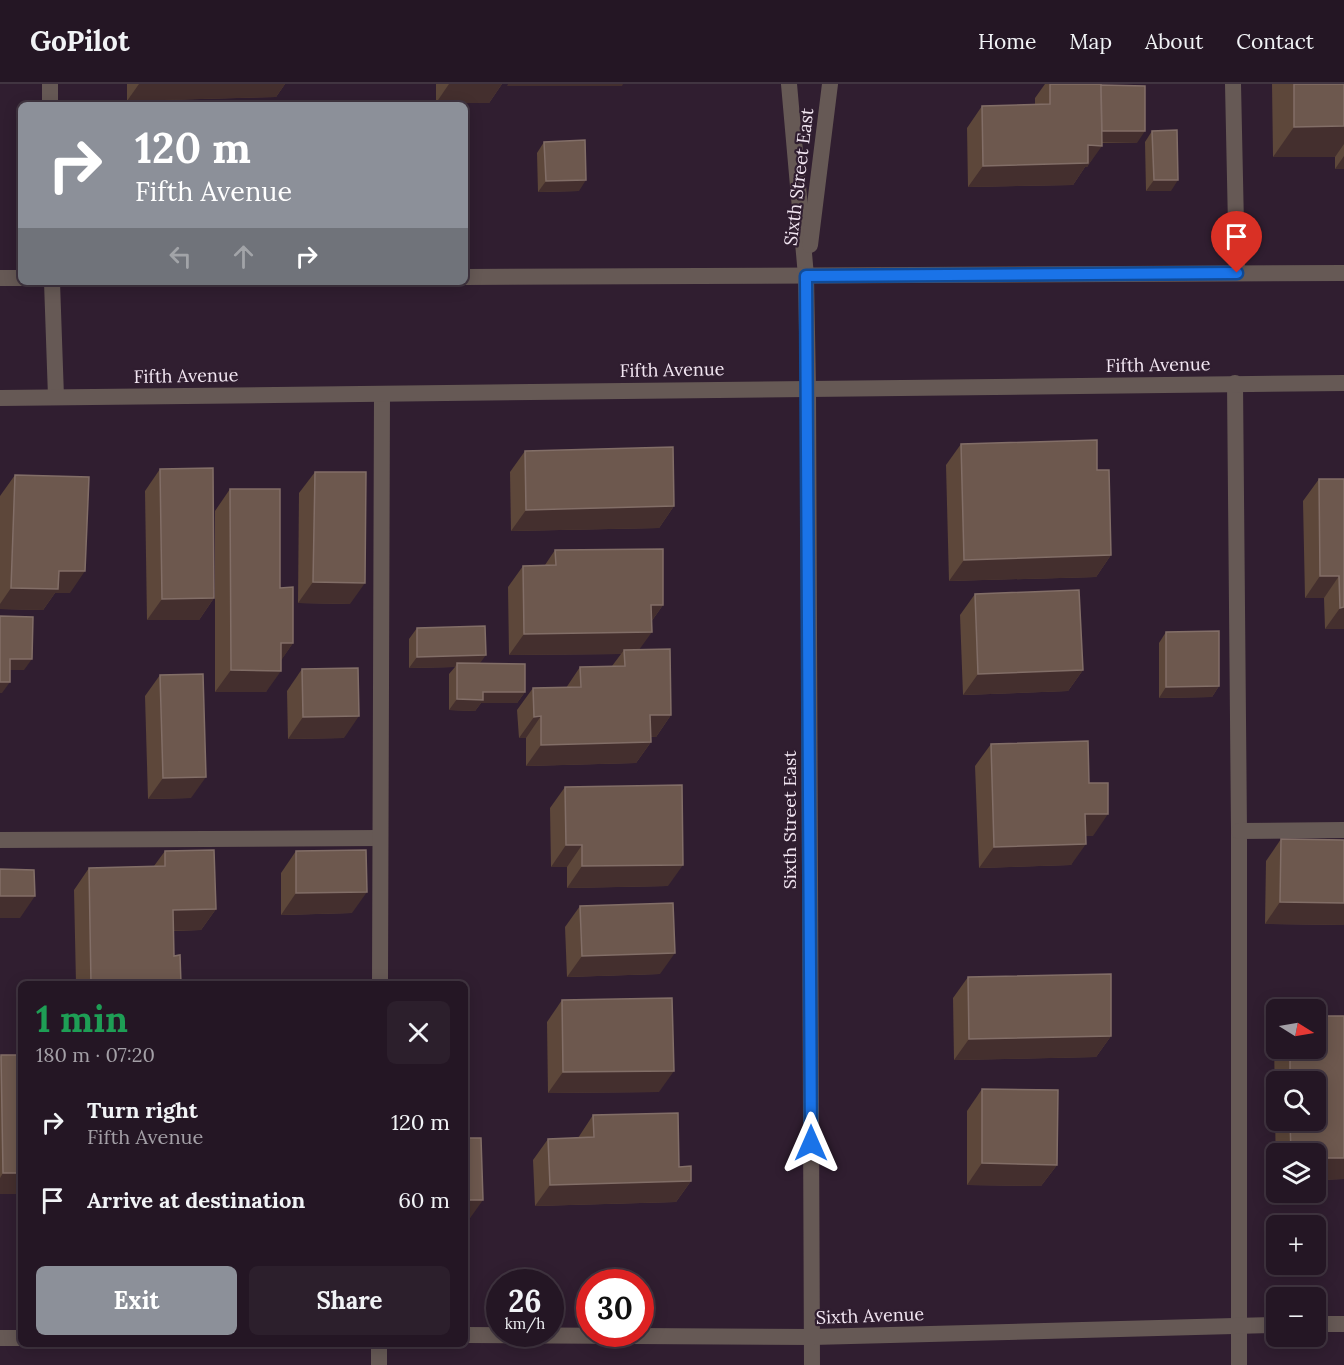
<!DOCTYPE html>
<meta charset="utf-8">
<style>
:root{--surface:#241624;--page:#2c1f2c;--text:#f1f3f6;--muted:#a39fa6;--line:#413541;--accent:#8c9099}
body{margin:0;font-family:Lora,serif;background:var(--page);color:var(--text);height:100vh;display:flex;flex-direction:column;font-size:22px;white-space:nowrap}
*{box-sizing:border-box;margin:0}
p{font-size:20px;color:var(--muted)}
.icon{flex:none;width:33px;height:33px;fill:none;stroke:currentColor;stroke-width:2;stroke-linecap:round;stroke-linejoin:round}
.map{position:relative;flex:1;overflow:hidden}
.side{position:absolute;left:18px;top:897px;width:450px;height:366px;display:flex;flex-direction:column;background:var(--surface);border-radius:9px;box-shadow:0 3px 15px #0003,0 0 0 2px var(--line)}
.side>*{flex:none}
.banner{position:absolute;left:18px;top:18px;width:450px;height:183px;border-radius:9px;box-shadow:0 3px 15px #0003,0 0 0 2px var(--line);background:#8c9099;color:#fff;overflow:hidden}
.needle{width:39px;rotate:101deg}
.controls{position:absolute;left:1266px;top:915px;display:grid;gap:12px}
.controls a{display:grid;place-items:center;width:60px;height:60px;border-radius:9px;background:var(--surface);box-shadow:0 3px 15px #0003,0 0 0 2px var(--line);font-size:30px}
.speed{position:absolute;left:486px;top:1185px;display:flex;gap:12px;font-size:30px;font-weight:700;text-align:center}
.speed>*{display:grid;place-content:center;width:78px;height:78px;border-radius:50%;background:var(--surface);box-shadow:0 3px 15px #0003,0 0 0 2px var(--line);line-height:1}
.speed small{font-size:15px;font-weight:400}
.speed .limit{border:9px solid #d22;background:#fff;color:#111}
.pin{position:absolute;display:grid;place-items:center;width:51px;height:51px;color:#fff;margin:-62px -26px;border-radius:50% 50% 50% 0;rotate:-45deg;box-shadow:0 0 6px #0007}
.pin .icon{rotate:45deg}
.me{position:absolute;width:66px;margin:-33px;rotate:0deg;stroke-linejoin:round;filter:drop-shadow(0 0 4px #0008)}
.turn{display:flex;align-items:center;gap:21px;height:126px;padding:0 18px;font-size:27px}
.turn .icon{width:78px;height:78px;stroke-width:2.5}
.turn b{display:block;font-size:42px;line-height:51px}
.lanes{display:flex;align-items:center;height:57px;padding:0 18px;background:#0003;justify-content:center;gap:30px;direction:ltr}
.lanes .off{opacity:.35}
.round{display:grid;place-items:center;flex:none;width:63px;height:63px;border-radius:9px;background:var(--page)}
.headline{display:flex;align-items:center;justify-content:space-between;height:102px;padding:0 18px}
h1{font-size:36px;font-weight:700;line-height:45px;color:#1e9e55}
.primary-button{display:flex;gap:12px;margin-top:auto;padding:12px 18px}
.primary-button a{flex:1;height:69px;border-radius:9px;background:var(--accent);color:#fff;font-size:24px;font-weight:700;line-height:69px;text-align:center}
.primary-button a+a{background:var(--page);color:var(--text)}
ul{padding:0;list-style:none}
li{display:flex;align-items:center;gap:18px;height:78px;padding:0 18px}
li div{flex:1}
li b{display:block;font-size:22px}
li em{font-style:normal}
header{display:flex;align-items:center;gap:36px;box-sizing:border-box;height:84px;padding:0 30px;background:var(--surface);border-bottom:2px solid var(--line)}
header strong{font-size:28px}
nav{display:flex;gap:33px;margin-inline-start:auto;font-size:21px}
.map>svg:first-child{display:block}
.lines{fill:none;stroke-linecap:round;stroke-linejoin:round}
.service{stroke:#665955;stroke-width:16}
.minor{stroke:#665955;stroke-width:16}
.wall{fill:#5d473a;fill-rule:evenodd}
.shaded-wall{fill:#442f2e}
.building{fill:#6d584e;stroke:#826e67;stroke-width:1.5}
.route-casing{stroke:#114b97;stroke-width:15}
.route{stroke:#1a73e8;stroke-width:10}
.labels{text-anchor:middle;stroke-width:4.5;stroke-linejoin:round;paint-order:stroke}
.street-label{font-size:18px;fill:#f2e6f2;stroke:#301e30}
</style>
<header>
<strong>GoPilot</strong>
<nav><a>Home</a><a>Map</a><a>About</a><a>Contact</a></nav>
</header>
<div class="map">
<svg width="1344" height="1281" viewBox="0 0 1344 1281">
<rect width="100%" height="100%" fill="#301e30"/>
<g class="lines">
<g class="service">
<polyline points="1233,0 1237,189"/>
<polyline points="1235,299 1239,747 1239,1281"/>
<polyline points="1239,747 1344,746"/>
<polyline points="0,756 380,754"/>
<polyline points="380,900 382,310"/>
<polyline points="379,1260 379,1281"/>
</g>
<g class="minor">
<polyline points="50,0 50,21"/>
<polyline points="789,0 806,192 808,304 812,1281"/>
<polyline points="810,161 830,0"/>
<polyline points="465,193 1344,189"/>
<polyline points="0,194 21,194"/>
<polyline points="52,198 56,313"/>
<polyline points="0,314 1344,299"/>
<polyline points="1316,1240 1344,1240"/>
<polyline points="465,1251 812,1253 1276,1241"/>
<polyline points="0,1254 21,1254"/>
</g>
</g>
<g class="wall">
<polygon points="127,0 285,0 276,13 127,17"/>
<polygon points="436,0 502,0 489,19 436,19"/>
<polygon points="1045,0 1101,0 1137,59 1102,59 1087,83 1085,83 1073,101 968,103 967,44 982,22 1035,21 1035,14"/>
<polygon points="1272,0 1344,0 1344,85 1335,85 1335,73 1273,73"/>
<polygon points="1152,47 1171,107 1146,107 1145,58"/>
<polygon points="544,58 579,107 538,108 537,69"/>
<polygon points="961,360 1097,386 1111,471 1096,493 949,497 946,381"/>
<polygon points="525,367 674,422 659,444 511,447 510,388"/>
<polygon points="160,385 214,514 199,536 147,536 145,407"/>
<polygon points="315,388 350,520 298,519 299,409"/>
<polygon points="15,391 70,509 55,509 43,526 0,525 0,412"/>
<polygon points="1319,395 1344,395 1344,545 1325,545 1324,514 1305,514 1303,417"/>
<polygon points="230,405 280,504 293,559 281,576 266,608 215,608 215,427"/>
<polygon points="555,466 663,521 651,538 639,565 671,631 656,653 651,653 651,658 636,679 526,682 526,654 519,654 517,626 533,604 566,604 580,583 612,582 621,570 509,571 508,503 523,482 545,481"/>
<polygon points="975,510 1083,586 1068,607 963,611 960,531"/>
<polygon points="417,544 480,580 525,608 517,619 481,619 475,627 449,626 449,590 455,583 409,584 409,555"/>
<polygon points="1166,548 1219,602 1212,613 1159,614 1159,559"/>
<polygon points="302,585 344,654 288,655 287,607"/>
<polygon points="160,591 191,714 148,715 145,612"/>
<polygon points="991,660 1089,699 1093,752 1086,752 1071,781 979,784 975,682"/>
<polygon points="565,703 668,802 567,804 567,783 551,783 550,724"/>
<polygon points="1281,755 1344,756 1344,841 1265,840 1266,777"/>
<polygon points="165,767 216,825 201,846 174,847 174,872 181,900 76,900 74,806 89,784 154,782"/>
<polygon points="296,767 352,829 281,831 281,789"/>
<polygon points="580,822 660,890 567,893 565,843"/>
<polygon points="968,893 1111,952 1096,973 954,976 953,914"/>
<polygon points="562,916 659,1008 548,1009 547,938"/>
<path d="M1276 951V964H1316L1344 1095 1316 1096V1070H1276V1096L1274 954ZM1276 998H1316V1036H1276Z"/>
<polygon points="1,971 21,1110 0,1110 0,973"/>
<polygon points="982,1005 1057,1081 1041,1102 967,1101 967,1027"/>
<polygon points="593,1031 679,1083 691,1097 676,1118 535,1122 533,1076 548,1055 578,1054"/>
</g>
<g class="shaded-wall">
<polygon points="139,0 285,0 276,13 127,17"/>
<polygon points="449,0 502,0 489,19 436,19"/>
<polygon points="508,0 623,0 622,2 507,2"/>
<polygon points="1344,42 1344,60 1335,73 1273,73 1294,43"/>
<polygon points="1100,47 1145,47 1137,59 1092,58"/>
<polygon points="1088,61 1102,62 1087,83 1085,83 1073,101 968,103 983,82"/>
<polygon points="1344,72 1344,85 1335,85"/>
<polygon points="586,96 579,107 538,108 546,97"/>
<polygon points="1154,96 1178,96 1171,107 1146,107"/>
<polygon points="674,422 659,444 511,447 526,426"/>
<polygon points="1111,471 1096,493 949,497 964,476"/>
<polygon points="59,487 85,487 70,509 55,509 43,526 0,525 0,520 11,504"/>
<polygon points="1320,492 1339,492 1324,514 1305,514"/>
<polygon points="313,498 365,499 350,520 298,519"/>
<polygon points="214,514 199,536 147,536 162,515"/>
<polygon points="651,521 663,521 648,542"/>
<polygon points="1344,523 1344,545 1325,545 1340,524"/>
<polygon points="652,548 636,570 624,566 621,570 509,571 524,550"/>
<polygon points="281,559 293,559 278,581"/>
<polygon points="486,571 478,582 457,579 455,583 409,584 417,573"/>
<polygon points="10,575 32,575 24,586 3,586"/>
<polygon points="231,586 281,587 266,608 215,608"/>
<polygon points="1083,586 1068,607 963,611 978,590"/>
<polygon points="0,598 10,598 2,609 0,609"/>
<polygon points="1219,602 1212,613 1159,614 1166,603"/>
<polygon points="483,608 525,608 517,619 481,619 475,627 449,626 457,615"/>
<polygon points="650,631 671,631 656,653 635,652"/>
<polygon points="359,632 344,654 288,655 303,633"/>
<polygon points="541,632 526,654 519,654 534,633"/>
<polygon points="651,658 636,679 526,682 541,661"/>
<polygon points="206,693 191,714 148,715 163,694"/>
<polygon points="1085,730 1108,730 1093,752 1070,752"/>
<polygon points="1086,760 1071,781 979,784 994,763"/>
<polygon points="566,761 582,761 567,783 551,783"/>
<polygon points="683,781 668,802 567,804 582,782"/>
<polygon points="367,808 352,829 281,831 296,809"/>
<polygon points="0,812 35,812 20,834 0,834"/>
<polygon points="1280,818 1344,819 1344,841 1265,840"/>
<polygon points="216,825 201,846 158,847 173,826"/>
<polygon points="675,869 660,890 567,893 582,872"/>
<polygon points="1111,952 1096,973 954,976 969,955"/>
<polygon points="674,987 659,1008 548,1009 563,988"/>
<polygon points="1316,1074 1344,1074 1344,1095 1316,1096"/>
<polygon points="982,1079 1057,1081 1041,1102 967,1101"/>
<polygon points="3,1089 21,1089 21,1110 0,1110 0,1094"/>
<polygon points="691,1097 676,1118 535,1122 550,1101"/>
<polygon points="465,1116 483,1116 468,1137 465,1137"/>
</g>
<g class="building">
<polygon points="1050,0 1101,0 1102,62 1088,61 1088,79 983,82 982,22 1050,20"/>
<polygon points="1294,0 1344,0 1344,42 1294,43"/>
<polygon points="1101,1 1145,2 1145,47 1102,47"/>
<polygon points="1177,46 1178,96 1154,96 1152,47"/>
<polygon points="585,56 586,96 546,97 544,58"/>
<polygon points="1097,356 1097,386 1109,386 1111,471 964,476 961,360"/>
<polygon points="673,363 674,422 526,426 525,367"/>
<polygon points="213,384 214,514 162,515 160,385"/>
<polygon points="315,388 366,388 365,499 313,498"/>
<polygon points="15,391 89,393 85,487 59,487 58,505 11,504"/>
<polygon points="1319,395 1344,395 1344,523 1340,524 1339,492 1320,492"/>
<polygon points="230,405 280,405 280,504 293,503 293,559 281,559 281,587 231,586"/>
<polygon points="663,465 663,521 651,521 652,548 524,550 523,482 556,481 555,466"/>
<polygon points="1079,506 1083,586 978,590 975,510"/>
<polygon points="0,532 33,533 32,575 10,575 10,598 0,598"/>
<polygon points="485,542 486,571 417,573 417,544"/>
<polygon points="1219,547 1219,602 1166,603 1166,548"/>
<polygon points="670,565 671,631 650,631 651,658 541,661 541,632 534,633 533,604 581,603 580,583 625,582 624,566"/>
<polygon points="457,579 525,580 525,608 483,608 483,616 457,615"/>
<polygon points="358,584 359,632 303,633 302,585"/>
<polygon points="203,590 206,693 163,694 160,591"/>
<polygon points="1088,657 1089,699 1108,699 1108,730 1085,730 1086,760 994,763 991,660"/>
<polygon points="682,701 683,781 582,782 582,761 566,761 565,703"/>
<polygon points="1281,755 1344,756 1344,819 1280,818"/>
<polygon points="214,766 216,825 173,826 174,872 180,871 181,900 91,900 89,784 165,782 165,767"/>
<polygon points="366,766 367,808 296,809 296,767"/>
<polygon points="0,785 34,786 35,812 0,812"/>
<polygon points="673,819 675,869 582,872 580,822"/>
<polygon points="1111,890 1111,952 969,955 968,893"/>
<polygon points="672,914 674,987 563,988 562,916"/>
<polygon points="1316,932 1344,932 1344,1074 1316,1074 1316,1070 1291,1070 1290,1036 1316,1036 1316,998 1290,998 1290,964 1316,964"/>
<polygon points="1,971 21,971 21,1089 3,1089"/>
<polygon points="982,1005 1058,1006 1057,1081 982,1079"/>
<polygon points="678,1029 679,1083 691,1082 691,1097 550,1101 548,1055 594,1053 593,1031"/>
<polygon points="465,1054 481,1054 483,1116 465,1116"/>
</g>
<g class="lines">
<defs>
<polyline id="route" points="811,1059 806,192 1237,189"/>
</defs>
<use href="#route" class="route-casing"/>
<use href="#route" class="route"/>
</g>
<g class="labels">
<g class="street-label">
<text transform="translate(799 93) rotate(-83)" y="6">Sixth Street East</text>
<text transform="translate(1158 281) rotate(-1)" y="6">Fifth Avenue</text>
<text transform="translate(672 286) rotate(-1)" y="6">Fifth Avenue</text>
<text transform="translate(186 292) rotate(-1)" y="6">Fifth Avenue</text>
<text transform="translate(790 736) rotate(-90)" y="6">Sixth Street East</text>
<text transform="translate(870 1232) rotate(-2)" y="6">Sixth Avenue</text>
</g>
</g>
</svg>
<div class="controls">
<a><svg class="needle" viewBox="-14 -14 28 28"><path d="M0-13l5 13h-10z" fill="#e53935"/><path d="M0 13l5-13h-10z" fill="#a39fa6"/></svg></a>
<a><svg class="icon" aria-label="search" viewBox="0 0 24 24"><circle cx="10" cy="10" r="6"/><path d="M15 15l6 6"/></svg></a>
<a><svg class="icon" aria-label="layers" viewBox="0 0 24 24"><path d="M12 4l9 5-9 5-9-5zM3 14l9 5 9-5"/></svg></a>
<a>+</a>
<a>−</a>
</div>
<div class="speed"><div>26<small>km/h</small></div><div class="limit">30</div></div>
<div class="pin" style="left:1237px;top:189px;background:#d93025"><svg class="icon" aria-label="arrive" viewBox="0 0 24 24"><path d="M6 21V4h12l-3 4 3 4H6"/></svg></div>
<svg class="me" style="left:811px;top:1059px" viewBox="-20 -20 40 40"><path d="M0-17L14 15 0 8-14 15z" fill="#1a73e8" stroke="#fff" stroke-width="4"/></svg>
<div class="banner">
<div class="turn"><svg class="icon" aria-label="right" viewBox="0 0 24 24"><path d="M7 20v-9h11M14 6l5 5-5 5"/></svg><div><b>120 m</b>Fifth Avenue</div></div>
<div class="lanes"><svg class="icon off" aria-label="left" viewBox="0 0 24 24"><path d="M17 20v-9H6M10 6l-5 5 5 5"/></svg><svg class="icon off" aria-label="ahead" viewBox="0 0 24 24"><path d="M12 20V5M6 11l6-6 6 6"/></svg><svg class="icon" aria-label="right" viewBox="0 0 24 24"><path d="M7 20v-9h11M14 6l5 5-5 5"/></svg></div>
</div>
<section class="side">
<div class="headline"><div><h1>1 min</h1><p>180 m · 07:20</p></div><a class="round"><svg class="icon" aria-label="close" viewBox="0 0 24 24"><path d="M6 6l12 12M18 6L6 18"/></svg></a></div>
<ul>
<li><svg class="icon" aria-label="right" viewBox="0 0 24 24"><path d="M7 20v-9h11M14 6l5 5-5 5"/></svg><div><b>Turn right</b><p>Fifth Avenue</p></div><em>120 m</em></li>
<li><svg class="icon" aria-label="arrive" viewBox="0 0 24 24"><path d="M6 21V4h12l-3 4 3 4H6"/></svg><div><b>Arrive at destination</b></div><em>60 m</em></li>
</ul>
<div class="primary-button"><a>Exit</a><a>Share</a></div>
</section>
</div>
